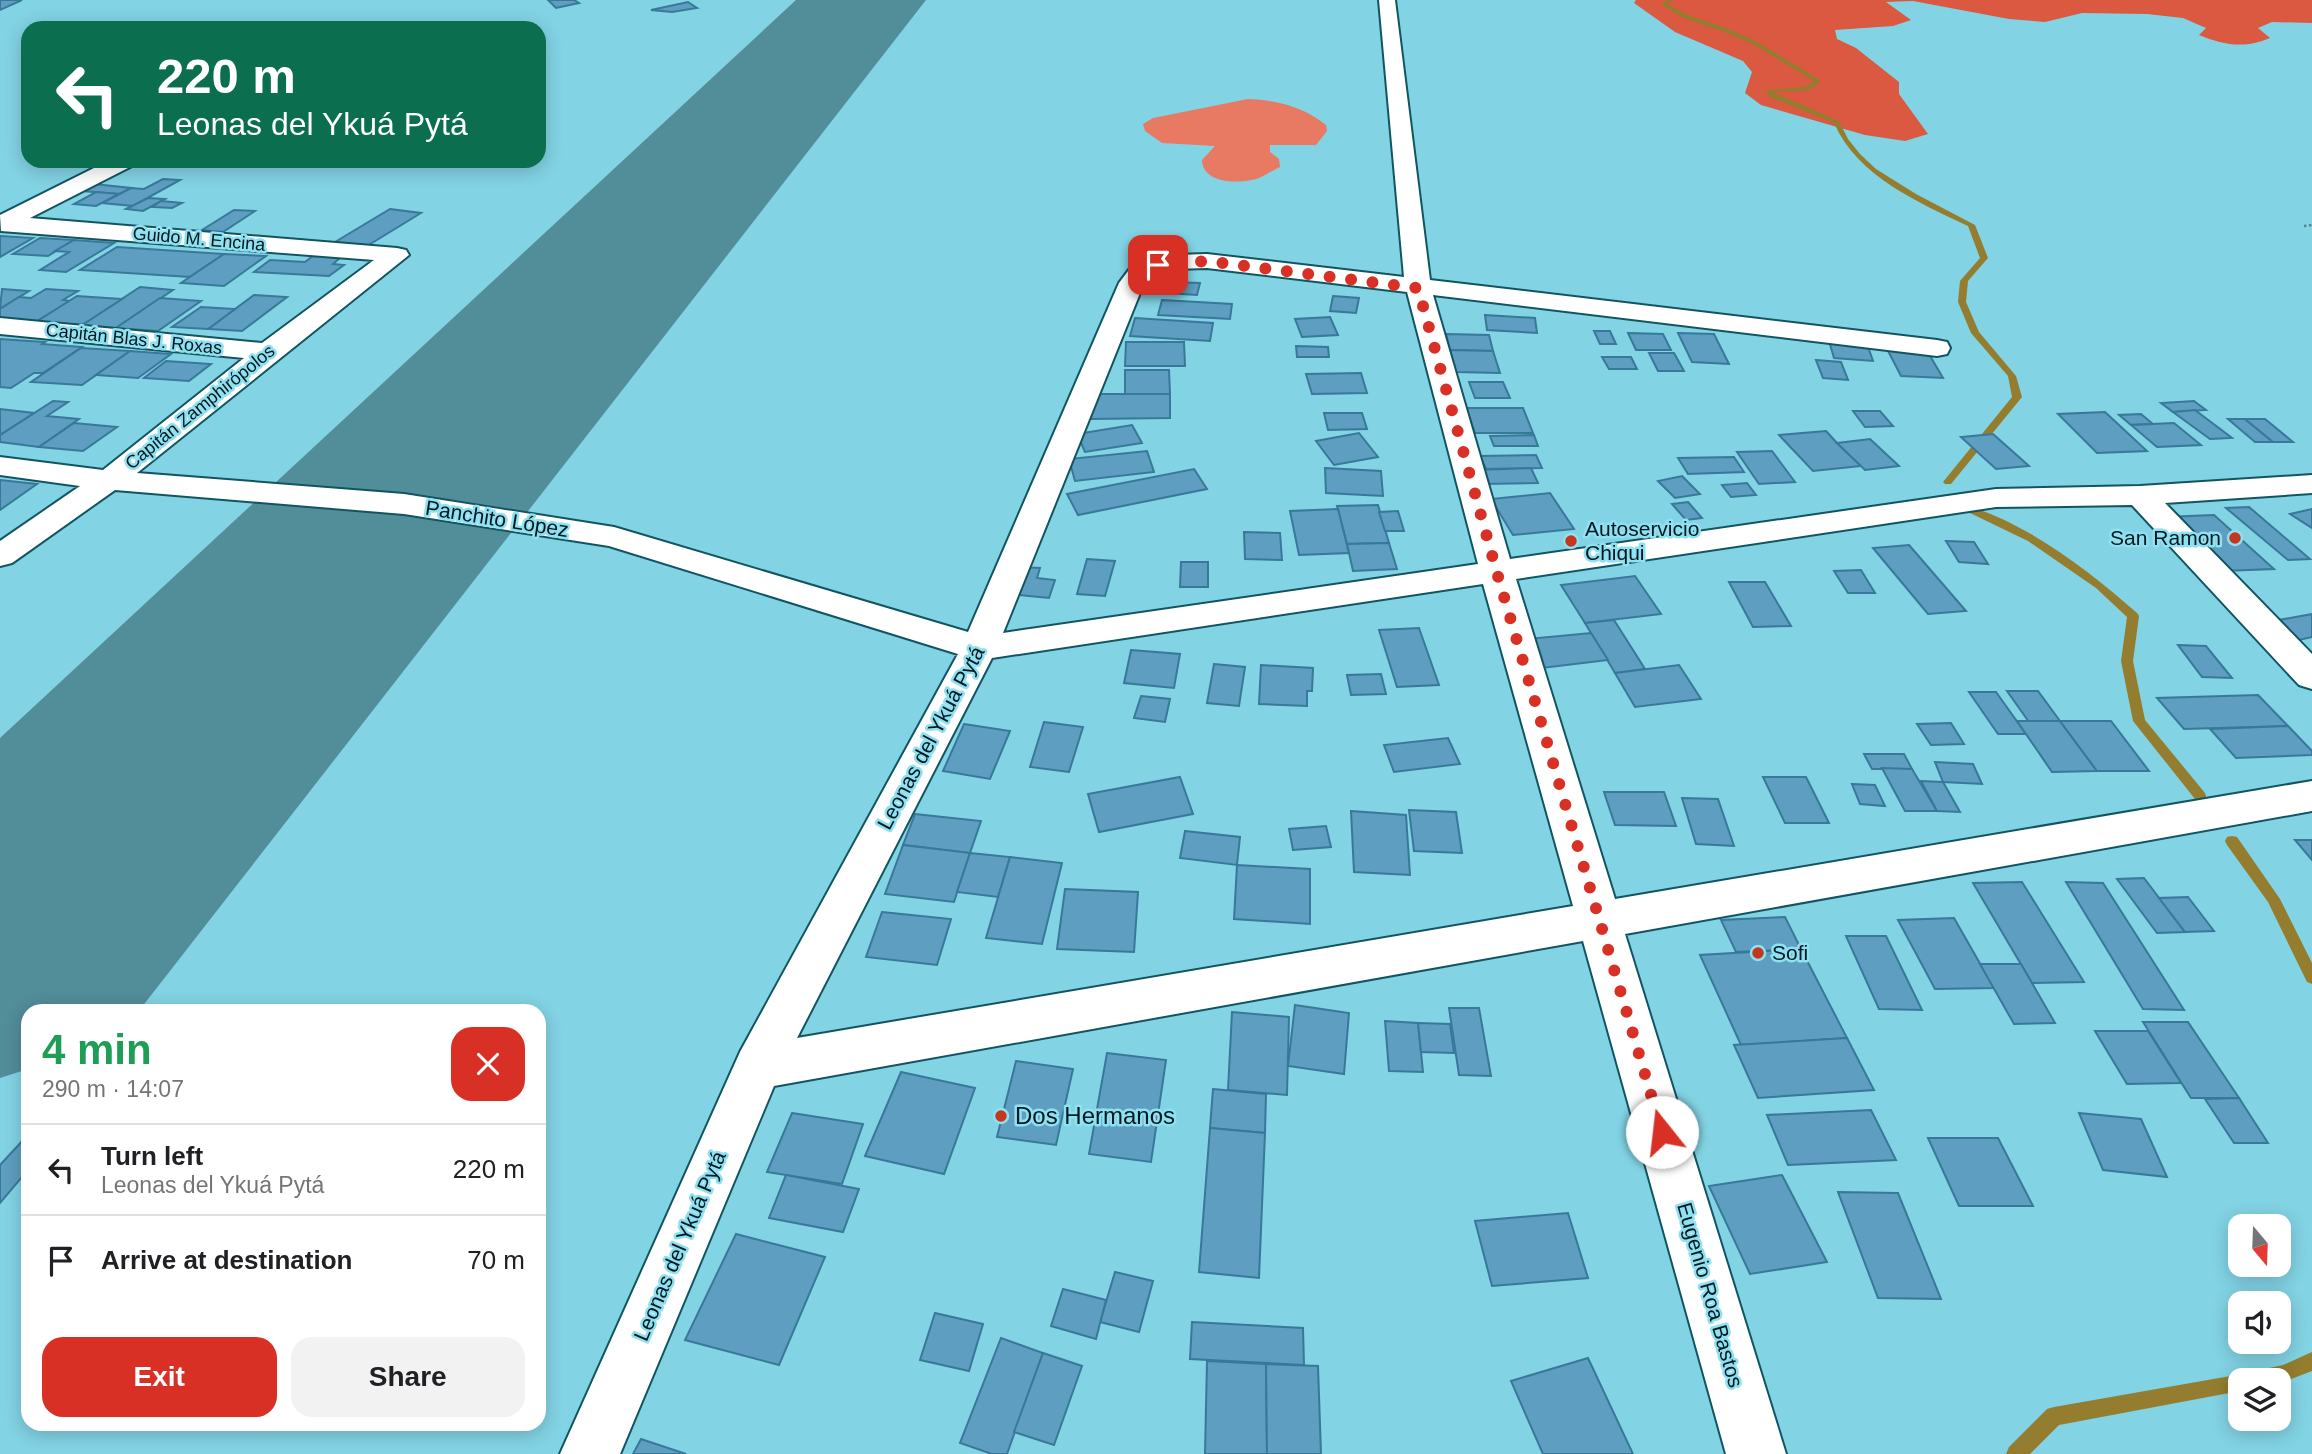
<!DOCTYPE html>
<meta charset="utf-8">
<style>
:root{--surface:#fff;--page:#f2f2f2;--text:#202124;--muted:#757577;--line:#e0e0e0;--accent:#d93025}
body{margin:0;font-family:Arial,sans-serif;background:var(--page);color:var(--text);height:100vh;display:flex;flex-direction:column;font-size:26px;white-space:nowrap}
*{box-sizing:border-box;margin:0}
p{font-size:23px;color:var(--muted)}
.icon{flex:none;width:38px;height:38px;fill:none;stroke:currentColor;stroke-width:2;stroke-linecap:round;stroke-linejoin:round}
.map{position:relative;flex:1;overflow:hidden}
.details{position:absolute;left:21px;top:1004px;width:525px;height:427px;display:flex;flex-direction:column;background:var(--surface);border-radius:21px;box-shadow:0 4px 18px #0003}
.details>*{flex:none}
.banner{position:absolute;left:21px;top:21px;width:525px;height:147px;border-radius:21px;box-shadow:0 4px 18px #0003;background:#0b6e4f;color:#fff;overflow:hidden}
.needle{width:46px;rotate:161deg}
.buttons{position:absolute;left:2228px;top:1214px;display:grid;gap:14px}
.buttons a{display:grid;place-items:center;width:63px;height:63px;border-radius:14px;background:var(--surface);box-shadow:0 4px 18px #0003;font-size:35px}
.pin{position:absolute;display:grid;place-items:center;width:60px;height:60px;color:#fff;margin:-30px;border-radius:14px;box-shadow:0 4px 10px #0006}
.me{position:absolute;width:77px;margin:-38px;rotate:344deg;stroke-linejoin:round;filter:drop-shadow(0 0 5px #0008)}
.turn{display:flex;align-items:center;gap:24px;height:147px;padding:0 21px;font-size:32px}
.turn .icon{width:91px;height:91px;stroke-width:2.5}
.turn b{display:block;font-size:49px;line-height:60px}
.round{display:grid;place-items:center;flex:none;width:74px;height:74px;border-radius:21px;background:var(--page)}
.overview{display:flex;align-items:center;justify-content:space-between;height:119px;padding:0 21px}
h1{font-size:42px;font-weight:700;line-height:52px;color:#1e9e55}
.button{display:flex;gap:14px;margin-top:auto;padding:14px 21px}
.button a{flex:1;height:80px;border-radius:21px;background:var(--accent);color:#fff;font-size:28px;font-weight:700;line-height:80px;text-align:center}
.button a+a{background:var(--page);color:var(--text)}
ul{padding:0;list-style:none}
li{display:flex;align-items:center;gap:21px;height:91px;padding:0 21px;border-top:2px solid var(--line)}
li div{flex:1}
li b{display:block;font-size:26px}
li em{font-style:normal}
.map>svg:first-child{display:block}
.green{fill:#e87962}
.forest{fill:#da5940}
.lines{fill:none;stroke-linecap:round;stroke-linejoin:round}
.stream{fill:#947d2e;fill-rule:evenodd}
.runway{fill:#528d9a;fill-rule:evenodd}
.building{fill:#5e9ec0;stroke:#387999;stroke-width:2}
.street-casing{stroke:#115561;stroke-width:4}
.path{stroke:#4d8692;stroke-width:2.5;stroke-dasharray:2.5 2.5;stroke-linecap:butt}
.street{fill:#fff;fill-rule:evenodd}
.route{stroke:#d93025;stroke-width:12;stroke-dasharray:0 21.6}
.poi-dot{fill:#c2371d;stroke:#8fe0f1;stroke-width:2.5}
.labels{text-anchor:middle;stroke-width:5;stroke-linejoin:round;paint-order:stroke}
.far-street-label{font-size:18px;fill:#021a1f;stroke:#8fe0f1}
.street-label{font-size:21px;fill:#021a1f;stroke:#8fe0f1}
.poi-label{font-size:21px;fill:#021a1f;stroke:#8fe0f1;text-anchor:start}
.near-poi-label{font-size:24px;fill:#021a1f;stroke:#8fe0f1;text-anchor:start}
</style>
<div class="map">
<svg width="2312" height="1454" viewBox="0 0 2312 1454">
<rect width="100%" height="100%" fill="#82d3e4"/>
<path class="green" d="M1248 99C1277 100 1303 107 1326 125L1327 131 1316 145H1270V152L1279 159 1280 167C1273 170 1266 175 1259 178 1242 184 1203 185 1202 160L1215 146 1162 143 1145 131 1143 124 1153 118Z"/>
<path class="forest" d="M1636 0H2312V23L2272 22 2258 28 2270 38C2245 49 2223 45 2199 35L2206 28 2183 18 2147 14 2082 13 2045 22 2009 19 1913 1 1886 2 1911 20 1893 26 1835 30 1837 39 1856 48 1899 82V94L1928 134 1905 141 1865 135 1761 105 1745 93 1752 72 1743 61 1675 32 1634 3Z"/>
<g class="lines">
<g class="stream">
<path d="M1666 0H1672L1667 4 1690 16 1726 28 1757 42 1820 80V82L1810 90 1772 92 1839 121 1848 139 1860 154 1876 169 1916 194 1975 225 1988 258 1968 281 1966 302 1979 332 2016 376 2022 397 1951 484H1945L1943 482 2012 397 2008 376 1971 333 1958 302 1960 281 1980 258 1968 226C1918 202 1858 177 1834 123L1772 98 1764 91 1808 86 1814 81 1753 44 1722 31 1686 19 1662 5Z"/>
<path d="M1974 508C2031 526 2093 574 2137 613L2139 616 2133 661 2145 720 2205 793 2206 796 2205 799H2195L2133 721 2121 661 2127 617 2096 588 2028 541 1970 513 1969 511Z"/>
<polygon points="2232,836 2237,837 2280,899 2312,963 2312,984 2307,982 2268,902 2227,845 2225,841 2227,837"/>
<polygon points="2312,1352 2312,1371 2278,1384 2278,1381 2240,1381 2240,1391 2059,1425 2030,1454 2006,1454 2009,1447 2047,1409 2054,1407 2242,1374 2283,1365"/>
</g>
<polygon class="runway" points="796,0 926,0 138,1012 28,1012 28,1069 0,1078 0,738"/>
</g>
<g class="building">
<polygon points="0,0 22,0 0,10"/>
<polygon points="548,0 574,0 579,3 556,8"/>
<polygon points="688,2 697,8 672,12 651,10"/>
<polygon points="163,179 180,180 133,206 102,203 131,188 144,189"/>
<polygon points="94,184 131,188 119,194 81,191"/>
<polygon points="96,192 119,194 96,206 74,204"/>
<polygon points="148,198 165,199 143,211 126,209"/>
<polygon points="161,201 182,203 172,208 152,207"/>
<polygon points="390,209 421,213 367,246 335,242"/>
<polygon points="234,210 255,211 223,232 202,230"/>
<polygon points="0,236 33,238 0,257"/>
<polygon points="40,238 74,240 48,256 13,254"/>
<polygon points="74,240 114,243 66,272 40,270 69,252 55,251"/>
<polygon points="117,247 224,254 190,277 80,270"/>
<polygon points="224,254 266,256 224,286 181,283"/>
<polygon points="314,255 341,257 333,264 344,265 329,276 254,272 270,260 305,262"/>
<polygon points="1169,282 1200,283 1197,295 1166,293"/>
<polygon points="140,287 173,290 116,328 82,325"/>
<polygon points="2,289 29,291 0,309"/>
<polygon points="46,289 78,291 63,300 70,301 36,322 0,320 0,309 19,297 31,298"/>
<polygon points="254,295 287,297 242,331 208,329"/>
<polygon points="77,296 122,299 82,325 36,322"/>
<polygon points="1333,296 1359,298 1356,313 1330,311"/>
<polygon points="160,298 201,301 158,331 116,328"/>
<polygon points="1162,300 1232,304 1230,319 1158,315"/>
<polygon points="201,307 235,309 208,329 172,327"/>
<polygon points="1485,315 1535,318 1537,333 1487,330"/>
<polygon points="1330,317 1338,335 1302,337 1295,319"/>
<polygon points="1135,318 1213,323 1210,341 1130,336"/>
<polygon points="1594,331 1610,331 1616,344 1600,344"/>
<polygon points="1628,333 1663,334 1671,350 1636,350"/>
<polygon points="1678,333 1714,334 1729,364 1692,362"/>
<polygon points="1446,334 1489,335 1493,351 1450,350"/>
<polygon points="0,339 45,342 42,344 82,347 43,373 34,373 11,388 0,387"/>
<polygon points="1829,341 1867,344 1873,361 1834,358"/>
<polygon points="1126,342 1184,342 1185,366 1125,366"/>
<polygon points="1296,346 1328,347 1329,357 1297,357"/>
<polygon points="1886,347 1926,349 1943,378 1901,376"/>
<polygon points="81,348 130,351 82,385 31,382"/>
<polygon points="1450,350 1493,351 1500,373 1456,372"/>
<polygon points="130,351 171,354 138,378 96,375"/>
<polygon points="1649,353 1674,353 1684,371 1658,371"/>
<polygon points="1602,357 1631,357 1637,369 1609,369"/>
<polygon points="1816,360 1841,362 1848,380 1823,378"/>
<polygon points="166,361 211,364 189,381 144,378"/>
<polygon points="1125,370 1169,370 1170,394 1125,394"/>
<polygon points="1361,373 1367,393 1312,394 1306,374"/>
<polygon points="1469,382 1503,382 1510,398 1475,398"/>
<polygon points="1093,394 1170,394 1170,418 1091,419"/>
<polygon points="53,401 68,402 47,416 79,419 39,447 0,442 0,435"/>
<polygon points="2194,401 2206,410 2173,412 2161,403"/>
<polygon points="1466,408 1523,408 1533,433 1475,433"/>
<polygon points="0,409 34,413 0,435"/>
<polygon points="2195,410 2232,438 2210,439 2173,412"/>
<polygon points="1853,411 1880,411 1893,426 1865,427"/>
<polygon points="2105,412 2147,451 2097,453 2058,414"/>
<polygon points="1324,413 1362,413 1367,429 1328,430"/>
<polygon points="2141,414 2153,424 2131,425 2119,415"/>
<polygon points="2228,419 2245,419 2273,442 2255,442"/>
<polygon points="2245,419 2265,419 2293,442 2273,442"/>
<polygon points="74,423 117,427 83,451 39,447"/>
<polygon points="2174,423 2201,445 2157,447 2131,425"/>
<polygon points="1132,425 1142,443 1085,452 1077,434"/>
<polygon points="1826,431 1837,443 1861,466 1813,471 1779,435"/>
<polygon points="1359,433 1378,457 1334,465 1316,441"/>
<polygon points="1993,434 2029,466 1996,469 1961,437"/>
<polygon points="1534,435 1538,446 1494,446 1490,436"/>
<polygon points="1870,439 1899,466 1865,470 1837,443"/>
<polygon points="1147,451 1154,472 1075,481 1069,459"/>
<polygon points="1772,451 1795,482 1759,484 1737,452"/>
<polygon points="1536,455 1542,468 1486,469 1480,456"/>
<polygon points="1734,457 1744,472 1688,474 1678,458"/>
<polygon points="1325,468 1381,471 1383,496 1326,493"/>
<polygon points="1531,468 1538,483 1483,484 1477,470"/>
<polygon points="1194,469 1207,489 1078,515 1067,494"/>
<polygon points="1682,476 1700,494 1675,498 1658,481"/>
<polygon points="0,480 37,484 0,510"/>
<polygon points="1747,483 1756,495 1731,497 1722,485"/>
<polygon points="1550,493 1574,529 1513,535 1491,499"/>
<polygon points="1688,502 1702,518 1686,520 1672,504"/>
<polygon points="1378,505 1389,543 1347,544 1337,506"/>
<polygon points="2249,507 2310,559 2288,560 2226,508"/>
<polygon points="1338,509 1349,553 1299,555 1290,511"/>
<polygon points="2312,509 2312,528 2290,514"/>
<polygon points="1398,511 1404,531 1385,531 1379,512"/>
<polygon points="2214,515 2274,569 2222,571 2165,517"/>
<polygon points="1244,532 1280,533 1282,560 1245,559"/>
<polygon points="1946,541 1974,542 1988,564 1959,562"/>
<polygon points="1389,543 1397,569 1353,571 1347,544"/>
<polygon points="1909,545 1966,611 1928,614 1873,548"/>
<polygon points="1087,559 1115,561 1105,596 1077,594"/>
<polygon points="1181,562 1208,562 1208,587 1180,587"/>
<polygon points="1018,567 1040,568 1037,578 1055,580 1049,598 1009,594"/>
<polygon points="1861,570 1875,593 1848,593 1834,571"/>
<polygon points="1635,576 1661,614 1585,623 1561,585"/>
<polygon points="1729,582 1765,582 1791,626 1753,627"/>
<polygon points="2312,614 2312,637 2299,640 2273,621"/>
<polygon points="1614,620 1645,669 1615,673 1585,623"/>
<polygon points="1419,628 1439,685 1397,687 1379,630"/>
<polygon points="1591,633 1608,660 1542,668 1527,639"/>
<polygon points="2178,645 2206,646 2232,678 2202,677"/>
<polygon points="1131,650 1180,654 1174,688 1124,683"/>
<polygon points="1214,664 1245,667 1239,706 1207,703"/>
<polygon points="1261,665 1313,668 1312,691 1307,691 1307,706 1259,704"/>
<polygon points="1679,665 1701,699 1635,707 1615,673"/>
<polygon points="1381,674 1386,694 1351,695 1347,675"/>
<polygon points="2007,691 2038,691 2060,721 2029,722"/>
<polygon points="1969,692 1996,692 2026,734 1998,734"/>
<polygon points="2258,695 2288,726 2184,729 2157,698"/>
<polygon points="1141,696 1170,699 1165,722 1134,718"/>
<polygon points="2017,721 2060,721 2097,771 2052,772"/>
<polygon points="2060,721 2111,721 2149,771 2097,771"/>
<polygon points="1044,722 1083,727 1069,772 1030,767"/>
<polygon points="1951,723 1964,744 1931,745 1917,724"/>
<polygon points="964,724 1010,731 990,779 943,771"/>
<polygon points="2288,726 2312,751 2312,755 2236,758 2210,729"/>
<polygon points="1448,738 1460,764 1394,772 1384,745"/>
<polygon points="1864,754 1904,754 1912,769 1872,769"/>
<polygon points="1935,762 1973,764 1982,784 1943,782"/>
<polygon points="1882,768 1912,769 1937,811 1905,811"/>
<polygon points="1180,777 1193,814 1099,832 1088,794"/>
<polygon points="1763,777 1806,777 1829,823 1785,823"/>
<polygon points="1921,781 1943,782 1960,812 1937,811"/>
<polygon points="1852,784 1875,785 1885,806 1860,804"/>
<polygon points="1604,792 1664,792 1676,826 1615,825"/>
<polygon points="1682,798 1718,799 1734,846 1696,844"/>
<polygon points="1409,810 1456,812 1462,853 1414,851"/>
<polygon points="1351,811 1406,815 1410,875 1354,872"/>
<polygon points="915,814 981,821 970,853 903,845"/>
<polygon points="1326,826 1331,847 1293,850 1289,829"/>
<polygon points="1185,831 1240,837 1237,865 1180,858"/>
<polygon points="2295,840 2312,840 2312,860"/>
<polygon points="903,845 970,853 954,902 885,894"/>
<polygon points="970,853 1010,857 998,897 957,892"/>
<polygon points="1010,857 1062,863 1042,944 986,938"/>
<polygon points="1237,865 1310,869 1310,924 1234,919"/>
<polygon points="2144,878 2185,932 2157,933 2117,879"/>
<polygon points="2022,882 2084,982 2032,983 1973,883"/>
<polygon points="2066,882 2103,883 2184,1010 2143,1009"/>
<polygon points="1065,889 1138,892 1134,952 1057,949"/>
<polygon points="2188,897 2214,931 2185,932 2159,898"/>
<polygon points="882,912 951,919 937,965 866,957"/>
<polygon points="1785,917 1801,949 1736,952 1721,920"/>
<polygon points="1954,918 1994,988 1935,989 1898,920"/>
<polygon points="1846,936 1886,936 1922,1010 1879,1009"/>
<polygon points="1801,949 1847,1038 1741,1045 1700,955"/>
<polygon points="1980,964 2021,964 2055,1023 2014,1024"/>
<polygon points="1295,1005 1349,1013 1344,1074 1288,1066"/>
<polygon points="1449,1008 1479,1008 1491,1076 1459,1075"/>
<polygon points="1232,1012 1289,1017 1287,1095 1228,1090"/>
<polygon points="1385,1021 1418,1023 1423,1072 1389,1071"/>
<polygon points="2143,1022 2188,1022 2239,1098 2191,1098"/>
<polygon points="1418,1023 1450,1024 1454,1053 1421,1052"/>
<polygon points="2095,1031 2148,1031 2181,1083 2127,1084"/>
<polygon points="1847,1038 1874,1090 1758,1098 1734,1045"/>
<polygon points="1107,1053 1166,1060 1151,1162 1089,1154"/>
<polygon points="1016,1061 1073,1069 1056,1145 997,1137"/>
<polygon points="901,1072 975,1088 944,1174 865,1156"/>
<polygon points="1213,1089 1266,1094 1265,1133 1210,1128"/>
<polygon points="2239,1098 2268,1143 2234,1143 2205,1099"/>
<polygon points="1871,1110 1896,1160 1788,1165 1767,1115"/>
<polygon points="792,1113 863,1124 842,1184 767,1172"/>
<polygon points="2079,1113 2141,1119 2167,1177 2103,1170"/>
<polygon points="1210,1128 1265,1133 1259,1278 1199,1272"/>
<polygon points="25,1138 28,1139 28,1170 0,1203 0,1165"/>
<polygon points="1928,1138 1998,1138 2033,1206 1959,1206"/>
<polygon points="786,1175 859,1189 843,1232 769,1218"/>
<polygon points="1782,1175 1827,1262 1750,1274 1709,1186"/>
<polygon points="1838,1192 1898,1193 1941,1299 1878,1298"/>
<polygon points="1568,1213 1588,1278 1492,1286 1475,1221"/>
<polygon points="736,1234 825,1257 779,1365 685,1340"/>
<polygon points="1115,1272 1153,1281 1139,1332 1100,1322"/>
<polygon points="1063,1289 1106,1300 1096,1339 1051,1326"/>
<polygon points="935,1313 983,1324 969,1371 920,1360"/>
<polygon points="1192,1322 1303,1328 1304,1365 1190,1359"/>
<polygon points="1001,1338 1043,1353 1007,1454 992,1454 960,1443"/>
<polygon points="1043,1353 1082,1366 1054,1445 1014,1432"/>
<polygon points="1588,1358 1633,1454 1543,1454 1511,1381"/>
<polygon points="1207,1361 1266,1364 1267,1454 1205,1454"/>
<polygon points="1266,1364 1318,1366 1321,1454 1267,1454"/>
<polygon points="641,1439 686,1454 633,1454"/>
</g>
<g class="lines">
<defs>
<path id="street" d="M1379 0H1395L1430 280 1937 340 1947 342 1950 348 1947 354 1937 356 1433 295 1510 559 1996 489 2140 486 2312 475V493L2165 503 2312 654V689L2299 685 2132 505 1996 507 1516 579 1615 899 2312 781V811L1625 934 1786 1454H1726L1583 941 774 1086 620 1454H560L740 1052 958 654 609 546 404 514 115 490 12 563 0 566V541L80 486 0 475V457L103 470 244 358 0 334V318L262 343 374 260 1 231 0 215 108 161H135L132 166 30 218 397 248 406 250 409 255 137 473 404 494 614 527 968 632 1119 283 1134 263 1174 255 1207 254 1404 277ZM1207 268 1407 292 1478 564 1003 633 1144 283 1151 274 1174 269ZM1483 584 1573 906 797 1038 992 658Z"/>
</defs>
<use href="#street" class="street-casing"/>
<polyline class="path" points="2304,226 2312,225"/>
<use href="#street" class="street"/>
</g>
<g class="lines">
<polyline class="route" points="1158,265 1207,261 1418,288 1497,573 1662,1132"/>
</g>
<g class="poi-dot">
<circle cx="2235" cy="538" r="7"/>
<circle cx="1571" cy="541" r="7"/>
<circle cx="1758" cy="953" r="7"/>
<circle cx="1001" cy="1116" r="7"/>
</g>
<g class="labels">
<g class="far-street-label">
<text transform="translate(199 239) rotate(5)" y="6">Guido M. Encina</text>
<text transform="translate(134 339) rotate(6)" y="6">Capitán Blas J. Roxas</text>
<text transform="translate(200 407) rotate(-39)" y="6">Capitán Zamphirópolos</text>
</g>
<g class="street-label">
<text transform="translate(497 519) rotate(9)" y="7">Panchito López</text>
<text transform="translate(931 738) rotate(-62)" y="7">Leonas del Ykuá Pytá</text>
<text transform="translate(680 1246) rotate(-67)" y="7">Leonas del Ykuá Pytá</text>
<text transform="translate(1710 1295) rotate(74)" y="7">Eugenio Roa Bastos</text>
</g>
<g class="poi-label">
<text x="1585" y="536">Autoservicio<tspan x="1585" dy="24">Chiqui</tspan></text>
<text x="2221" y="545" text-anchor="end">San Ramon</text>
<text x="1772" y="960">Sofi</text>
</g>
<g class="near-poi-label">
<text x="1015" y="1124">Dos Hermanos</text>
</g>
</g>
</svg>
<div class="buttons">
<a><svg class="needle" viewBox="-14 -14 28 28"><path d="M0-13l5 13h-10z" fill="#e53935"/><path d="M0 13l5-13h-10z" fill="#757577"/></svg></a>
<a><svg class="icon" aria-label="sound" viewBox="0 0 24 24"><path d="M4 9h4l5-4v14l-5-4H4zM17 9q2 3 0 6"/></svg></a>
<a><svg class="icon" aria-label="layers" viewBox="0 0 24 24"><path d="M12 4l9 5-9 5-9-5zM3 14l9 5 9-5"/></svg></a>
</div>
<div class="pin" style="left:1158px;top:265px;background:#d93025"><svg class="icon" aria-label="arrive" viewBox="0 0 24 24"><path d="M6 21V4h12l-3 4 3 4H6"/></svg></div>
<svg class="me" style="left:1662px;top:1132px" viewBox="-20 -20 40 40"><circle r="19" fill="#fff"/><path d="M0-13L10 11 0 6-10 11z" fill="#d93025"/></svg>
<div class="banner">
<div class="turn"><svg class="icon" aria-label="left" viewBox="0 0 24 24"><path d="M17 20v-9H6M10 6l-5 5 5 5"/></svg><div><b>220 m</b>Leonas del Ykuá Pytá</div></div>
</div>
<section class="details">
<div class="overview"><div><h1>4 min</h1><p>290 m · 14:07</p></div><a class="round" style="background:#d93025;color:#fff"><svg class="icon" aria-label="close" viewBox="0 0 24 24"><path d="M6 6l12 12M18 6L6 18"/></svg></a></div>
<ul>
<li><svg class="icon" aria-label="left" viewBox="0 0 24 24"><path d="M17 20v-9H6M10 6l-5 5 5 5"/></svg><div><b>Turn left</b><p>Leonas del Ykuá Pytá</p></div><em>220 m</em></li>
<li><svg class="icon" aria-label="arrive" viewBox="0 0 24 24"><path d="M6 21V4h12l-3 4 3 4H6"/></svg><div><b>Arrive at destination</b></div><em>70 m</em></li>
</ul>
<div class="button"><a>Exit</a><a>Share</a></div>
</section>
</div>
